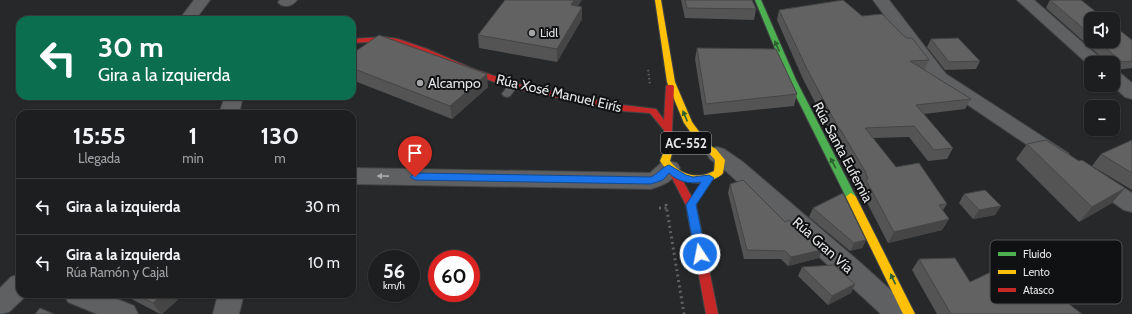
<!DOCTYPE html>
<html lang="es">
<meta charset="utf-8">
<style>
:root{--surface:#1c1e20;--page:#292b2d;--text:#f1f3f6;--muted:#a0a2a5;--line:#3a3c3e}
body{margin:0;font-family:Cabin,sans-serif;background:var(--page);color:var(--text);height:100vh;display:flex;flex-direction:column;font-size:15px;white-space:nowrap}
*{box-sizing:border-box;margin:0}
p{font-size:13px;color:var(--muted)}
.icon{flex:none;width:22px;height:22px;fill:none;stroke:currentColor;stroke-width:2;stroke-linecap:round;stroke-linejoin:round}
.map{position:relative;flex:1;overflow:hidden}
.drawer{position:absolute;left:16px;top:110px;width:340px;height:188px;display:flex;flex-direction:column;background:var(--surface);border-radius:12px;box-shadow:0 1px 3px #0004,0 0 0 1px var(--line)}
.drawer>*{flex:none}
.top-card{position:absolute;left:16px;top:16px;width:340px;height:84px;border-radius:12px;box-shadow:0 1px 3px #0004,0 0 0 1px var(--line);background:#0b6e4f;color:#fff;overflow:hidden}
.controls{position:absolute;left:1084px;top:12px;display:grid;gap:8px}
.controls a{display:grid;place-items:center;width:36px;height:36px;border-radius:8px;background:var(--surface);box-shadow:0 1px 3px #0004,0 0 0 1px var(--line);font-size:20px}
.speed{position:absolute;left:368px;top:250px;display:flex;gap:8px;font-size:20px;font-weight:700;text-align:center}
.speed>*{display:grid;place-content:center;width:52px;height:52px;border-radius:50%;background:var(--surface);box-shadow:0 1px 3px #0004,0 0 0 1px var(--line);line-height:1}
.speed small{font-size:10px;font-weight:400}
.speed .limit{border:6px solid #d22;background:#fff;color:#111}
.pin{position:absolute;display:grid;place-items:center;width:34px;height:34px;color:#fff;margin:-41px -17px;border-radius:50% 50% 50% 0;rotate:-45deg;box-shadow:0 0 4px #0007}
.pin .icon{rotate:45deg}
.me{position:absolute;width:44px;margin:-22px;rotate:349deg;stroke-linejoin:round;filter:drop-shadow(0 0 3px #0008)}
.turn{display:flex;align-items:center;gap:14px;height:84px;padding:0 16px;font-size:18px}
.turn .icon{width:52px;height:52px;stroke-width:2.5}
.turn b{display:block;font-size:28px;line-height:34px}
.eta{display:flex;justify-content:space-evenly;align-items:center;height:68px;text-align:center}
.eta b{font-size:24px;font-weight:700;line-height:28px}
ul{padding:0;list-style:none}
li{display:flex;align-items:center;gap:12px;height:56px;padding:0 16px;border-top:1px solid var(--line)}
li div{flex:1}
li b{display:block;font-size:15px}
li em{font-style:normal}
.map>svg:first-child{display:block}
.lines{fill:none;stroke-linecap:round;stroke-linejoin:round}
.lane-casing{stroke:#424446;stroke-width:2}
.street-casing{stroke:#424446;stroke-width:2}
.fast-casing{stroke:#424446;stroke-width:2}
.slow-casing{stroke:#424446;stroke-width:2}
.jam-casing{stroke:#424446;stroke-width:2}
.path-far1{stroke:#616263;stroke-width:2;stroke-dasharray:1.5 2.5;stroke-linecap:butt}
.path{stroke:#616263;stroke-width:3;stroke-dasharray:2 3.5;stroke-linecap:butt}
.lane{fill:#5e6061;fill-rule:evenodd}
.street{fill:#5e6061;fill-rule:evenodd}
.fast{fill:#4caf50;fill-rule:evenodd}
.slow{fill:#ffc107;fill-rule:evenodd}
.jam{fill:#c62828;fill-rule:evenodd}
.wall{fill:#545454}
.shaded-wall{fill:#454545}
.building{fill:#626262;stroke:#454545}
.oneway{fill:#2e6031}
.oneway2{fill:#a8aaab}
.route{fill:#1a73e8;stroke:#114b97}
.poi-dot{fill:#a2a4a6;stroke:#101112;stroke-width:1.5}
.labels{text-anchor:middle;stroke-width:4;stroke-linejoin:round;paint-order:stroke}
.far-poi-label{font-size:12px;fill:#e4e6e8;stroke:#101112;text-anchor:start}
.shield{fill:#101112;stroke:#a4a6a8;stroke-width:1}
.shield-label{font-size:13px;font-weight:bold;fill:#e4e6e8}
.poi-label{font-size:14px;fill:#e4e6e8;stroke:#101112;text-anchor:start}
.street-label{font-size:14px;fill:#e4e6e8;stroke:#101112}
.key{fill:#101112;stroke:#505152;stroke-width:1}
.key-label{font-size:11px;fill:#e4e6e8}
</style>
<div class="map">
<svg width="1132" height="314" viewBox="0 0 1132 314">
<rect width="100%" height="100%" fill="#26282a"/>
<g class="lines">
<defs>
<polygon id="lane" points="513,82 518,85 510,96 507,97 504,96 502,94 510,83"/>
<g id="street">
<polygon points="194,0 210,0 195,20 179,20"/>
<path d="M280 0H297C292 6 288 7 281 5L278 2Z"/>
<polygon points="873,0 889,0 946,74 1068,153 1072,158 1068,163 1061,165 1054,163 934,82"/>
<polygon points="1017,0 1034,0 1106,63 1091,63 1091,67"/>
<polygon points="1113,71 1119,72 1132,83 1132,99 1125,97 1112,85"/>
<polygon points="225,96 243,96 239,114 219,114"/>
<polygon points="717,147 724,149 743,162 862,264 908,306 912,314 881,314 727,172 710,159 707,154 710,149"/>
<path d="M669 161 677 163 680 168C672 182 666 184 651 189L352 184V168L650 173 661 163Z"/>
<polygon points="1094,171 1102,174 1132,193 1132,212 1124,210 1086,184 1083,179 1086,174"/>
<polygon points="20,274 20,294 28,294 9,312 0,314 0,288 11,277"/>
<polygon points="64,294 105,294 134,306 138,314 97,314 68,302"/>
<polygon points="218,294 244,294 239,314 213,314"/>
</g>
<polygon id="fast" points="755,0 761,0 796,80 856,197 854,199 848,199 846,197 788,80"/>
<g id="slow">
<path d="M655 0H661L675 82 692 122 709 145 716 149 725 160 723 173C720 177 714 179 709 181 690 187 671 178 660 161L665 149 682 140 697 141 684 123 667 82ZM684 146C697 146 707 149 715 160L714 171C697 180 681 175 670 161L672 153Z"/>
<polygon points="851,193 854,195 856,197 915,314 903,314 846,197 848,195"/>
</g>
<g id="jam">
<polygon points="384,37 398,39 427,49 471,68 524,86 622,105 656,109 664,120 666,87 667,85 673,85 674,87 672,130 674,150 670,153 667,152 664,130 650,113 622,111 519,90 465,72 421,53 393,43 384,41 352,43 352,39"/>
<polygon points="675,171 678,172 696,205 718,314 706,314 686,205 670,174"/>
</g>
</defs>
<use href="#lane" class="lane-casing"/>
<use href="#street" class="street-casing"/>
<use href="#fast" class="fast-casing"/>
<use href="#slow" class="slow-casing"/>
<use href="#jam" class="jam-casing"/>
<polyline class="path-far1" points="648,70 650,85"/>
<g class="path">
<polyline points="666,204 684,314"/>
<polyline points="659,208 668,208"/>
</g>
<use href="#lane" class="lane"/>
<use href="#street" class="street"/>
<use href="#fast" class="fast"/>
<use href="#slow" class="slow"/>
<use href="#jam" class="jam"/>
</g>
<g class="wall">
<polygon points="681,0 752,0 756,9 754,20 685,18"/>
<polygon points="1050,0 1091,19 1091,41 1113,41 1132,40 1132,68 1116,70 1113,67 1113,63 1108,63 1046,8"/>
<polygon points="578,6 582,7 582,19 557,62 479,48 478,35"/>
<polygon points="779,10 862,16 929,60 924,70 971,99 965,109 924,114 953,148 947,159 928,161 909,137 873,138 896,167 947,204 943,210 949,219 942,230 888,243 861,191 862,188 860,182 836,139 834,139 803,79 777,20"/>
<polygon points="931,39 980,61 976,69 945,70 927,47"/>
<polygon points="697,48 797,94 794,106 704,115 695,59"/>
<polygon points="352,50 356,51 488,87 452,119 352,80"/>
<polygon points="1132,140 1132,190 1092,166 1101,154"/>
<polygon points="1027,144 1079,161 1112,203 1079,222 1016,159"/>
<polygon points="730,184 785,222 822,250 819,258 788,266 781,259 744,259 728,193"/>
<polygon points="964,194 995,215 973,219 959,203"/>
<polygon points="813,208 866,240 862,248 850,251 809,217"/>
<polygon points="919,259 970,282 1003,289 1082,314 937,314 912,270"/>
<polygon points="802,267 855,284 851,293 828,305 798,276"/>
<polygon points="122,294 184,294 162,314 160,314"/>
</g>
<g class="shaded-wall">
<polygon points="574,0 582,0 571,17 571,5"/>
<polygon points="582,7 582,19 557,62 557,49"/>
<polygon points="487,74 488,87 452,119 450,106"/>
<polygon points="1125,188 1112,203 1079,222 1092,207"/>
<polygon points="1001,206 995,215 973,219 979,210"/>
<polygon points="949,219 942,230 888,243 894,232"/>
<polygon points="866,240 862,248 850,251 854,243"/>
<polygon points="822,250 819,258 788,266 791,257"/>
<polygon points="855,284 851,293 828,305 832,296"/>
<polygon points="163,294 184,294 162,314 161,314 153,303"/>
</g>
<g class="building">
<polygon points="505,0 574,0 571,5 582,7 557,49 478,35"/>
<polygon points="685,0 752,0 756,9 687,8"/>
<polygon points="843,0 862,16 882,14 906,38 912,38 929,60 910,61 971,99 916,105 953,148 934,150 914,126 865,128 896,167 919,163 947,204 939,205 949,219 894,232 866,180 868,179 865,171 840,129 839,129 807,69 779,10"/>
<polygon points="1050,0 1081,0 1105,19 1091,19 1091,35"/>
<polygon points="1113,25 1132,40 1132,61 1122,62 1098,41 1113,41"/>
<polygon points="379,35 487,74 450,106 352,68 352,50 356,51"/>
<polygon points="958,38 980,61 949,62 931,39"/>
<polygon points="697,48 776,49 797,94 706,104"/>
<polygon points="1046,140 1079,161 1082,160 1125,188 1092,207 1027,144"/>
<polygon points="1132,140 1132,173 1101,154"/>
<polygon points="743,180 785,222 789,220 822,250 791,257 785,251 747,250 730,184"/>
<polygon points="985,190 1001,206 979,210 964,194"/>
<polygon points="843,193 866,240 854,243 813,208"/>
<polygon points="955,258 970,282 991,272 1003,289 1032,276 1082,314 951,314 919,259"/>
<polygon points="834,265 855,284 832,296 802,267"/>
<polygon points="135,294 163,294 153,303"/>
<polygon points="40,308 54,314 35,314"/>
</g>
<defs><path id="oneway-solid" d="M-6-.8H1V-3.2L6.5 0L1 3.2V.8H-6Z"/></defs>
<g class="oneway">
<use href="#oneway-solid" transform="translate(777 46) rotate(-114)"/>
<use href="#oneway-solid" transform="translate(685 116) rotate(-113)"/>
<use href="#oneway-solid" transform="translate(833 163) rotate(-118)"/>
<use href="#oneway-solid" transform="translate(893 279) rotate(-115)"/>
</g>
<use class="oneway2" href="#oneway-solid" transform="translate(383 176) rotate(-179)"/>
<path class="route" d="M669 165 686 175 693 177 709 175 714 178 696 205 706 254 704 257 700 259 697 257 695 254 686 205 701 182C690 184 678 182 669 173L663 180 651 184 415 180 410 177 415 173 651 177C658 174 662 167 669 165Z"/>
<g class="poi-dot">
<circle cx="532" cy="33" r="4"/>
<circle cx="420" cy="83" r="4"/>
</g>
<g class="labels">
<g class="far-poi-label">
<text x="540" y="37">Lidl</text>
</g>
<rect class="shield" x="661" y="132" width="50" height="22" rx="3"/>
<g class="shield-label">
<text x="686" y="148">AC-552</text>
</g>
<g class="poi-label">
<text x="428" y="88">Alcampo</text>
</g>
<g class="street-label">
<text transform="translate(559 93) rotate(13)" y="5">Rúa Xosé Manuel Eirís</text>
<text transform="translate(843 152) rotate(62)" y="5">Rúa Santa Eufemia</text>
<text transform="translate(823 245) rotate(42)" y="5">Rúa Gran Vía</text>
</g>
</g>
<rect x="990" y="240" width="132" height="64" rx="6" class="key"/>
<rect x="998" y="252" width="18" height="4" fill="#4caf50"/>
<rect x="998" y="270" width="18" height="4" fill="#ffc107"/>
<rect x="998" y="288" width="18" height="4" fill="#c62828"/>
<g class="key-label">
<text x="1023" y="258">Fluido</text>
<text x="1023" y="276">Lento</text>
<text x="1023" y="294">Atasco</text>
</g>
</svg>
<div class="controls">
<a><svg class="icon" aria-label="sound" viewBox="0 0 24 24"><path d="M4 9h4l5-4v14l-5-4H4zM17 9q2 3 0 6"/></svg></a>
<a>+</a>
<a>−</a>
</div>
<div class="speed"><div>56<small>km/h</small></div><div class="limit">60</div></div>
<div class="pin" style="left:415px;top:177px;background:#d93025"><svg class="icon" aria-label="arrive" viewBox="0 0 24 24"><path d="M6 21V4h12l-3 4 3 4H6"/></svg></div>
<svg class="me" style="left:700px;top:254px" viewBox="-20 -20 40 40"><circle r="17" fill="#1a73e8" stroke="#fff" stroke-width="3"/><path d="M0-11L8 9 0 5-8 9z" fill="#fff"/></svg>
<div class="top-card">
<div class="turn"><svg class="icon" aria-label="left" viewBox="0 0 24 24"><path d="M17 20v-9H6M10 6l-5 5 5 5"/></svg><div><b>30 m</b>Gira a la izquierda</div></div>
</div>
<section class="drawer">
<div class="eta">
<div><b>15:55</b><p>Llegada</p></div>
<div><b>1</b><p>min</p></div>
<div><b>130</b><p>m</p></div>
</div>
<ul>
<li><svg class="icon" aria-label="left" viewBox="0 0 24 24"><path d="M17 20v-9H6M10 6l-5 5 5 5"/></svg><div><b>Gira a la izquierda</b></div><em>30 m</em></li>
<li><svg class="icon" aria-label="left" viewBox="0 0 24 24"><path d="M17 20v-9H6M10 6l-5 5 5 5"/></svg><div><b>Gira a la izquierda</b><p>Rúa Ramón y Cajal</p></div><em>10 m</em></li>
</ul>
</section>
</div>
